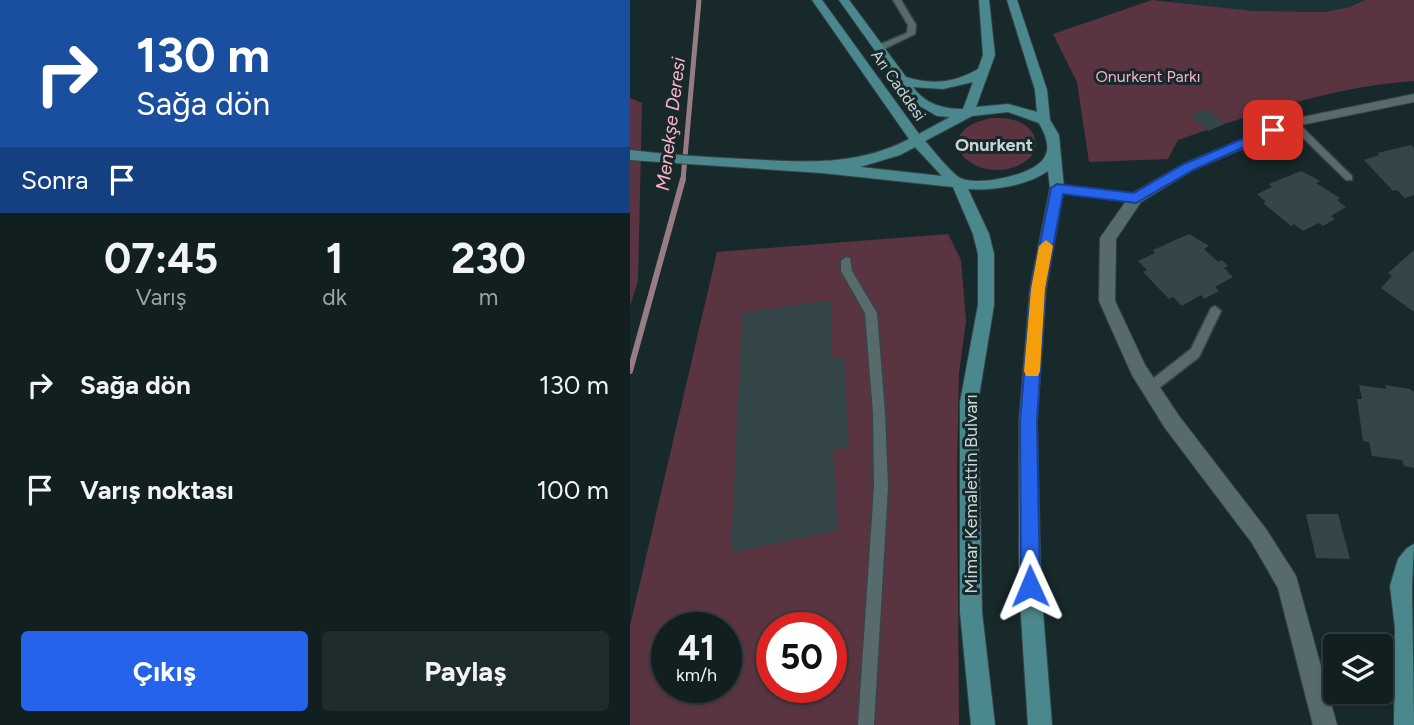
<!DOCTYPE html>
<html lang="tr">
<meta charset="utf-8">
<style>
:root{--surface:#121f20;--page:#1f2c2d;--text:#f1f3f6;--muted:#9ca2a5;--line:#313d3e;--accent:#2563eb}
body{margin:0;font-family:Figtree,sans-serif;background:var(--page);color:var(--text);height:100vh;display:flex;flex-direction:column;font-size:26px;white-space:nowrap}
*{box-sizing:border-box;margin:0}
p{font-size:23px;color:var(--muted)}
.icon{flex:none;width:38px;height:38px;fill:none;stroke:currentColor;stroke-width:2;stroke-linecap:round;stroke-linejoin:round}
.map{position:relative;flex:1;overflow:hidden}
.details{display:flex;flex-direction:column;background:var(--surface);width:630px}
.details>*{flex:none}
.banner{background:#1a4fa0;color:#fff;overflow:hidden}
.fabs{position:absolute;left:693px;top:634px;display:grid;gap:14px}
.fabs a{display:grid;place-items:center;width:70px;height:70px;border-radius:7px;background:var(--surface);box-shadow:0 2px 5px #0004,0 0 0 2px var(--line);font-size:35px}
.speed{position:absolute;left:21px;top:612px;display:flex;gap:14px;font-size:35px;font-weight:700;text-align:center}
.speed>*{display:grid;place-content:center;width:91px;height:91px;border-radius:50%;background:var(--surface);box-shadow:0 2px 5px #0004,0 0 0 2px var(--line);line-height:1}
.speed small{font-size:18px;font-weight:400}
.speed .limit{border:10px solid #d22;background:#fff;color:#111}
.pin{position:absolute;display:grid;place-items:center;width:60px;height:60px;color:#fff;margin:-30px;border-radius:14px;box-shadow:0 4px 10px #0006}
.me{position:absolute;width:77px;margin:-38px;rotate:359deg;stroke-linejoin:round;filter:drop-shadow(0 0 5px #0008)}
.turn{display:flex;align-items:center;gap:24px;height:147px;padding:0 21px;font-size:32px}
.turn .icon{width:91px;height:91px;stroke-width:2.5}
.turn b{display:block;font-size:49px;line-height:60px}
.then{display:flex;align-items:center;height:66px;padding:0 21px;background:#0003;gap:14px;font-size:26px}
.eta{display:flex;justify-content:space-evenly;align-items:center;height:119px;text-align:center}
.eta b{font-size:42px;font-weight:700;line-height:49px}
.action{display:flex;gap:14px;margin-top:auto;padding:14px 21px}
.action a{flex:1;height:80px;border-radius:7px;background:var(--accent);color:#fff;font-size:28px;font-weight:700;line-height:80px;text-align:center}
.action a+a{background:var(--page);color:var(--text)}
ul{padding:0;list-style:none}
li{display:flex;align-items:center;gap:21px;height:105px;padding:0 21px}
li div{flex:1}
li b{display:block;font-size:26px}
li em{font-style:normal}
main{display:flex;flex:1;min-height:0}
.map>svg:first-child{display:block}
.built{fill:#193336}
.green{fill:#5a3541;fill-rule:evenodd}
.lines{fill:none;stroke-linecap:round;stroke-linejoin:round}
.stream-far1{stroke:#977c86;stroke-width:5}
.stream{stroke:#977c86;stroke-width:6}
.building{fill:#344648}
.lane-casing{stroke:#374446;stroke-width:3}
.street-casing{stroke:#374446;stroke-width:2}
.secondary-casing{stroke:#374446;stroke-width:2}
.lane{fill:#576a6c;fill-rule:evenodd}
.street{fill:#576a6c;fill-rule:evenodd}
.secondary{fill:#4b888e;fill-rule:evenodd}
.route{fill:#2563eb;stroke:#184099;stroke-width:2}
.slow{fill:#f59e0b}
.labels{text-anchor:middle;stroke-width:6;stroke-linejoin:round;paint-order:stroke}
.far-park-label{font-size:16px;fill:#f9b0c7;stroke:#18292b}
.far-street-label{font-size:16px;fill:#cad5d6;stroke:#18292b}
.far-quarter-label{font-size:18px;font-weight:bold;fill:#cad5d6;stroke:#18292b}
.street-label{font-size:18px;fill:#cad5d6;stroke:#18292b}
.water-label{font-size:19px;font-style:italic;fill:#feb4cb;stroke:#18292b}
</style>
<main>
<section class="details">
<div class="banner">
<div class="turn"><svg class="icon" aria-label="right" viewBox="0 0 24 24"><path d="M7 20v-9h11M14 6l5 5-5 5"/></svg><div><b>130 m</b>Sağa dön</div></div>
<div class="then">Sonra<svg class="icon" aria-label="arrive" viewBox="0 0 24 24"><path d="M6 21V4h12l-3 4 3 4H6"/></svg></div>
</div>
<div class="eta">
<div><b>07:45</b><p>Varış</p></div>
<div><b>1</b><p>dk</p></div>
<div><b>230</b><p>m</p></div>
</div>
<ul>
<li><svg class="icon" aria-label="right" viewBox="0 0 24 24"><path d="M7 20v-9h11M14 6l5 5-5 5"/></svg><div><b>Sağa dön</b></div><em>130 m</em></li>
<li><svg class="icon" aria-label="arrive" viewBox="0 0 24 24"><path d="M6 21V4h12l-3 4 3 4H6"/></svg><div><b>Varış noktası</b></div><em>100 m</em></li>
</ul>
<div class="action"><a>Çıkış</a><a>Paylaş</a></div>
</section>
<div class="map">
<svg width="784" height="725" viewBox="0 0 784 725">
<rect width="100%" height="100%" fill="#18292b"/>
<polygon class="built" points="544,0 735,0 720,7 694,12 623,11 539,4"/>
<g class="green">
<path d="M522 0 623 11 694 12 720 7 735 0H784V81C706 86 622 114 548 140L538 159 459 162 447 82 423 34Z"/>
<polygon points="0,98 12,103 8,281 0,306"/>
<path d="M361 118C370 118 379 118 387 121 409 129 413 153 391 164 345 188 292 133 361 118Z"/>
<path d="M318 234 331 260 336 321 329 373 327 471 329 725H0V626L87 252ZM37 628H96V688H37ZM142 628H201V688H142Z"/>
</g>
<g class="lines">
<polyline class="stream-far1" points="53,180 69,0"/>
<polyline class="stream" points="0,371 53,179"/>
</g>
<g class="building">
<polygon points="577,109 595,124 578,131 560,115"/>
<polygon points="781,145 784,148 784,195 775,198 767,190 763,191 734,160 749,155 747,153"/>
<polygon points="671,171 690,181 686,183 710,198 707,200 716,207 701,216 705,219 693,226 689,223 673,231 664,224 661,226 633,203 636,202 627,194 642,187 639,184"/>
<polygon points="559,234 579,246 574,249 588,262 592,260 598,266 594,268 603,277 585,287 589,291 574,299 571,295 552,306 543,297 539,299 513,272 517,270 508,261 525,253 523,250"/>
<polygon points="784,250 784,312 751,288 762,276 758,273"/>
<polygon points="201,300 201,359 214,357 219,446 203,450 208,530 101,553 112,313"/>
<polygon points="729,385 756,389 755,385 780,389 784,392 784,468 774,466 772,460 742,456 739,442 733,441 727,399 732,399"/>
<polygon points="676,514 708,514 720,559 686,558"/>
</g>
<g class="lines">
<defs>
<g id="lane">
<polygon points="263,0 271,0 286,25 285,34 252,50 246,50 246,46 277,33 278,25"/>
<polygon points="663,120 666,121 722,176 722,180 716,180 660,125 660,121"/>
<polygon points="427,185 506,194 511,198 506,202 423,190 422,188"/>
<polygon points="216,257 220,258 222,271 247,313 255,413 258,487 244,725 228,725 244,487 243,413 235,313 211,271 211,261"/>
<polygon points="585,306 591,311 569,357 524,392 520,394 516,392 514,388 516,384 561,349 581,308"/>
</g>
<polygon id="street" points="784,94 784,102 666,126 563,170 511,202 486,239 485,301 515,365 549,416 636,529 666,576 707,725 683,725 648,588 622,543 535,428 502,375 469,301 470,238 501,194 553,164 658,120"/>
<g id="secondary">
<path d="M182 0H192L289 134 320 117 307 116 281 101 209 0H219L276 77C301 85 325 83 348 69L353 55 349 0H359L365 55 346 107 378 104 407 112 405 90 377 0H387L417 90 420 120 429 135 434 188 416 289 407 422 411 586 422 725H398L389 586V422L400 289 420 188 418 171C396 186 364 191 338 189L359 234 364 254V305L348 402 352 612 365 725H341L330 612V402L348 305V254L343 234 323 187 192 173 0 160V150C38 155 76 157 114 159 172 162 226 167 279 139ZM343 82 333 109C313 109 295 104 283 87L313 89ZM378 112 409 123C414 132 420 144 416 154 410 175 347 187 330 178 320 172 304 151 295 141L342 116ZM285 147 312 176 230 167 270 155Z"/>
<polygon points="784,544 782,586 784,725 764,725 765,628 760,586 768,559 777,548"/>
</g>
</defs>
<use href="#lane" class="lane-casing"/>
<use href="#street" class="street-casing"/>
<use href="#secondary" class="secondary-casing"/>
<use href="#lane" class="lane"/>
<use href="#street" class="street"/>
<use href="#secondary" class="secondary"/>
</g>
<polygon class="route" points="643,126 649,130 648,132 563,170 506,203 433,194 415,289 407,422 410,586 407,593 400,596 393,593 391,586 390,422 401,289 421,188 427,184 504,193 554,164"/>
<polygon class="slow" points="416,240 423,246 415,289 410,371 408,376 396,376 394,371 401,289 409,246"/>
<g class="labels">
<g class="far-park-label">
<text x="518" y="82">Onurkent Parkı</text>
</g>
<g class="far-street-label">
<text transform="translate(269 85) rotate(55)" y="6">Arı Caddesi</text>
</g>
<g class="far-quarter-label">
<text x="364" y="151">Onurkent</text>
</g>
<g class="street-label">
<text transform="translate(341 494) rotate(-90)" y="6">Mimar Kemalettin Bulvarı</text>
</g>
<g class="water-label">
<text transform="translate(40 124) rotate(-83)" y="7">Menekşe Deresi</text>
</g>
</g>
</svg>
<div class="fabs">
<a><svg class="icon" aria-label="layers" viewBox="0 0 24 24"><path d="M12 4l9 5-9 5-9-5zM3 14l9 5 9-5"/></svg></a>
</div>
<div class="speed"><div>41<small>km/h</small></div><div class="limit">50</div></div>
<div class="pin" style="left:643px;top:130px;background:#d93025"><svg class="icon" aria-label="arrive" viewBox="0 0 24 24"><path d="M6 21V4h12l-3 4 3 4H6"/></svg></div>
<svg class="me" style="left:400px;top:586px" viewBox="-20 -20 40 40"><path d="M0-17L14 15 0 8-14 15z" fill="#2563eb" stroke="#fff" stroke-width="4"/></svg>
</div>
</main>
